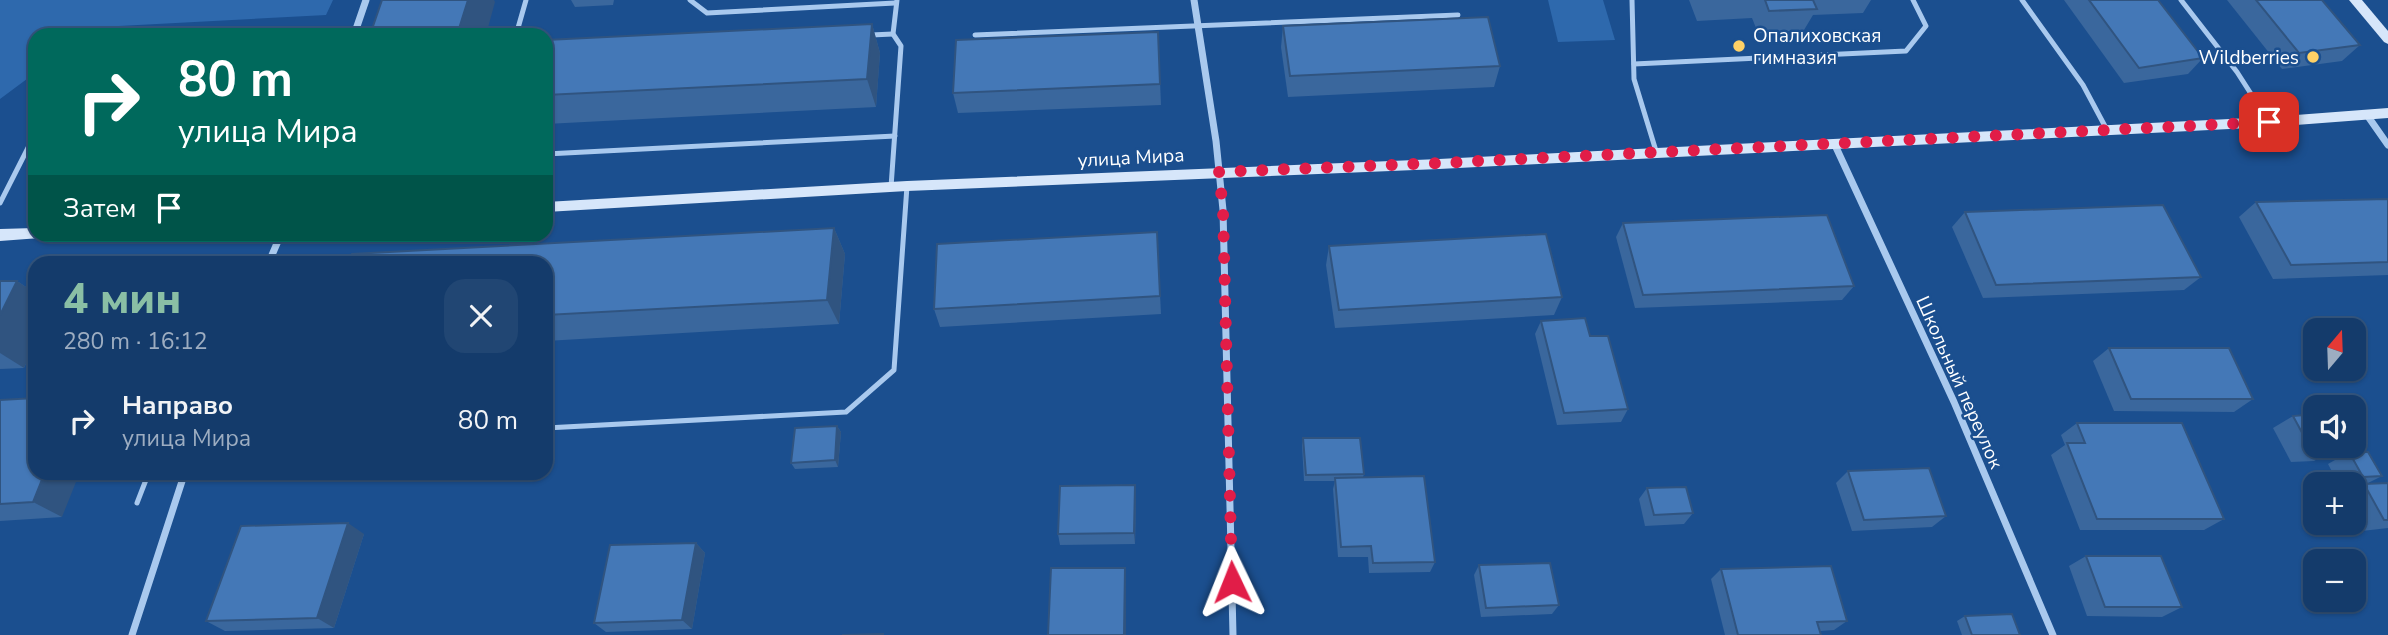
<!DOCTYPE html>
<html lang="ru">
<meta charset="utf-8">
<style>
:root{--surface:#143b6b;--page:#214673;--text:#f1f3f6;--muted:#9dadc1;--line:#33557e;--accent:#8abfa5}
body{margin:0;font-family:"Nunito Sans",sans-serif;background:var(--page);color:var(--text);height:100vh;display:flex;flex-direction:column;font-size:26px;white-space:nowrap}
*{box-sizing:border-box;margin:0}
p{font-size:23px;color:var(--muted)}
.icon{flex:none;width:38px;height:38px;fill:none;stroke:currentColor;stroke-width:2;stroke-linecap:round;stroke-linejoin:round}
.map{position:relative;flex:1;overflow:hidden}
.sheet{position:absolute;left:28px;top:256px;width:525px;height:224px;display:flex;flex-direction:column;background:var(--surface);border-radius:21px;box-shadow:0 2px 5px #0004,0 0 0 2px var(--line)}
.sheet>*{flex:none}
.guide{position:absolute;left:28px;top:28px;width:525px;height:214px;border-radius:21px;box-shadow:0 2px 5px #0004,0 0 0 2px var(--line);background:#00695c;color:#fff;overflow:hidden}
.needle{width:46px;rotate:19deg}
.fabs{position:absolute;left:2303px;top:318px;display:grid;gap:14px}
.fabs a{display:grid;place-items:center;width:63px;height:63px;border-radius:14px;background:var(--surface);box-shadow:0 2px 5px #0004,0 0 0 2px var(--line);font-size:35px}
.pin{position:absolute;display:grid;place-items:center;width:60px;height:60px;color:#fff;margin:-30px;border-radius:14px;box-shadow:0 4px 10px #0006}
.me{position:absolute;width:77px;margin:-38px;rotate:358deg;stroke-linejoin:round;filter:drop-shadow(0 0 5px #0008)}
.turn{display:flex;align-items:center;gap:24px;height:147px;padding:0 35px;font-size:32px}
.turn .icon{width:91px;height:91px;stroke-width:2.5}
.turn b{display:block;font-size:49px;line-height:60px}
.then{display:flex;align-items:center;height:66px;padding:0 35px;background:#0003;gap:14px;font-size:26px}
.round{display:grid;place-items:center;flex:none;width:74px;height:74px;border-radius:21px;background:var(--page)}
.headline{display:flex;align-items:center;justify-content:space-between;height:119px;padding:0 35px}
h1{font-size:42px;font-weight:800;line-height:52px;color:var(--accent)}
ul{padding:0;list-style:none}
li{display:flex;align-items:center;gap:21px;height:91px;padding:0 35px}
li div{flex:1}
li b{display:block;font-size:26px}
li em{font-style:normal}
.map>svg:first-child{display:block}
.green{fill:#2e69ad}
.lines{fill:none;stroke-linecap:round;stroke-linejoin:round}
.lane{stroke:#a9c9ee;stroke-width:5}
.street{stroke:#a9c9ee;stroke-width:7}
.secondary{fill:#d6e6fa;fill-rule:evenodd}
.wall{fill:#3a679d}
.shaded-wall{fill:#305480}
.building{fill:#4478b7;stroke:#305480;stroke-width:2}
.route{stroke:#e11d48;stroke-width:12;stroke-dasharray:0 21.6}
.poi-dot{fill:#ffd166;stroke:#1b4f8f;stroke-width:2.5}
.labels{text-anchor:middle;stroke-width:5;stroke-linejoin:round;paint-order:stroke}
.poi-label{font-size:19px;fill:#fff;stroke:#1b4f8f;text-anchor:start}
.street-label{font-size:19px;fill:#fff;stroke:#1b4f8f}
</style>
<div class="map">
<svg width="2388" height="635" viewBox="0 0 2388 635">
<rect width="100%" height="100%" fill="#1b4f8f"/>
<g class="green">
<polygon points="0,0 333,0 326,15 100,27 89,35 35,35 35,73 0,99"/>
<polygon points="1548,0 1603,0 1615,40 1558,42"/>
</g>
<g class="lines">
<g class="lane">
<polyline points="690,0 707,13 895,3"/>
<polyline points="1632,0 1634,79 1656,151"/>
<polyline points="2022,0 2083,85 2107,130"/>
<polyline points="2181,0 2237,72 2269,122"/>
<polyline points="516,35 526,0"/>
<polyline points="871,35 893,34"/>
<polyline points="975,35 1458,15"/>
<polyline points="1634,64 1906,51 1926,26 1913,0"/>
<polyline points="546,154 895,136"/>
<polyline points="891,187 901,46 893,34 897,0"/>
<polyline points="0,203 35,134"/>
<polyline points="546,428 846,412 894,370 907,186"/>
<polyline points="137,503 149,472"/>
</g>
<g class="street">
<polyline points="1194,0 1216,141 1223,210 1233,635"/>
<polyline points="354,35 366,0"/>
<polyline points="2367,115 2388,145"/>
<polyline points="1834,143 1954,402 2053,635"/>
<polyline points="269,262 281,234"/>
<polyline points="132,635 185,472"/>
</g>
<g class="secondary">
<polygon points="2349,0 2362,0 2388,31 2388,44 2384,42"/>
<polygon points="2388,108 2388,118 2269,127 1439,169 907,191 546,212 546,202 907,181 1439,159 2269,117"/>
<polygon points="35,228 35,234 41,234 40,238 0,241 0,229"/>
</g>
</g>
<g class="wall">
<polygon points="571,0 614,0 613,5 575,7"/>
<polygon points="1689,0 1871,0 1863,13 1813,15 1804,30 1758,33 1752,18 1697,21"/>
<polygon points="2064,0 2158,0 2203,58 2188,74 2124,83"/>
<polygon points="2227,0 2322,0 2360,45 2342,61 2282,69"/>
<polygon points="872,24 880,53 876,107 546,124 546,40"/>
<polygon points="1283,26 1500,66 1494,87 1288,97 1281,47"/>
<polygon points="1158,32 1161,105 958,113 953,93"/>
<polygon points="35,110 35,129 28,123"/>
<polygon points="2388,199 2388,275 2273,279 2239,217 2256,202"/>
<polygon points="1965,212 2201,277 2184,290 1983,298 1952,227"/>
<polygon points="1623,223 1854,286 1842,300 1635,308 1616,237"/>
<polygon points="834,228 845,254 839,324 546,341 546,262"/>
<polygon points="1157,232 1161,314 940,327 934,309"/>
<polygon points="1329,246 1562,297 1554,315 1335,328 1326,265"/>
<polygon points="0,281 17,281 35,293 35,344 24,368 0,369"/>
<polygon points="1541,321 1590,336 1628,409 1621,422 1557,425 1535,334"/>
<polygon points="2109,348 2253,399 2234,412 2114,411 2093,361"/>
<polygon points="0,400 62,517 0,521"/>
<polygon points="2293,416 2335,449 2314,461 2291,462 2273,428"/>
<polygon points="2077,423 2224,519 2204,530 2080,530 2051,455 2065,445 2061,435"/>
<polygon points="837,426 841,432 838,467 795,469 791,463"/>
<polygon points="1303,438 1364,474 1363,477 1435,562 1430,572 1369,573 1368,557 1338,557 1333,489 1335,481 1304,481 1302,445"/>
<polygon points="2349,452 2382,476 2366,484 2388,483 2388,528 2362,531 2354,517 2354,489 2357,488 2354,488 2354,485 2339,485 2328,464"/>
<polygon points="1848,471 1946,516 1932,527 1852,531 1836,483"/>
<polygon points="1135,485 1136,496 1135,544 1060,545 1058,534"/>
<polygon points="1647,488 1693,513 1684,524 1645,526 1639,499"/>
<polygon points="364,534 334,628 225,631 206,621"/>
<polygon points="696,543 705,553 692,629 606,632 594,623"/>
<polygon points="2086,556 2182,607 2162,617 2087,616 2069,566"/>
<polygon points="1479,565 1559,605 1552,614 1481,617 1474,575"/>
<polygon points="1721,569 1847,621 1834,630 1820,631 1821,635 1725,635 1711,579"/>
<polygon points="1965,616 2020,635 1962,635 1957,621"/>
</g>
<g class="shaded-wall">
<polygon points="468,0 494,0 495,2 486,35 457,35"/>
<polygon points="872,24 880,53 876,107 867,79"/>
<polygon points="834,228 845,254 839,324 827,300"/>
<polygon points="17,281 35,293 35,344 24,368 0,353 0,315"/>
<polygon points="837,426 841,432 838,467 835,460"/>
<polygon points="45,472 80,472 62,517 33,502"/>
<polygon points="1135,485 1136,496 1135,544 1134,533"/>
<polygon points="348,523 364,534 334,628 317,618"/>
<polygon points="696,543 705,553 692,629 682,620"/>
<polygon points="1125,568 1126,578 1126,635 1124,635"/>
</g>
<g class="building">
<polygon points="382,0 468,0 457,35 370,35"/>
<polygon points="1765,0 1813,0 1817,9 1769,11"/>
<polygon points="2089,0 2158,0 2203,58 2139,68"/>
<polygon points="2256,0 2322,0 2360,45 2299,53"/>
<polygon points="1488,17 1500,66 1290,76 1283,26"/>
<polygon points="872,24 867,79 546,95 546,40"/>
<polygon points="1158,32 1160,84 953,93 956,40"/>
<polygon points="35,110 35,123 28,123"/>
<polygon points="2388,199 2388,262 2291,265 2256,202"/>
<polygon points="2163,205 2201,277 1996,285 1965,212"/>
<polygon points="1827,215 1854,286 1643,295 1623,223"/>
<polygon points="834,228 827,300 546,315 546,262 349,262 352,254"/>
<polygon points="1157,232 1160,296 934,309 937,244"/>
<polygon points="1546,234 1562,297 1339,310 1329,246"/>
<polygon points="0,281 17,281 0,315"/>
<polygon points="1585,318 1590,336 1608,336 1628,409 1564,413 1541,321"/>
<polygon points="2109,348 2229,348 2253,399 2131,399"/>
<polygon points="35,398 35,472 45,472 33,502 0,504 0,400"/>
<polygon points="2315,414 2315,446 2333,446 2335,449 2312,451 2293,416"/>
<polygon points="2077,423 2182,423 2224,519 2097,519 2067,443 2085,443"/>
<polygon points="837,426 835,460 791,463 795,428"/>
<polygon points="1303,438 1360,438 1364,474 1306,475"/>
<polygon points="2349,452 2368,452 2382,476 2363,477"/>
<polygon points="1929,468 1946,516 1864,520 1848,471"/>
<polygon points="1424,476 1435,562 1373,563 1371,546 1341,547 1335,478"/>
<polygon points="2388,483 2388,520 2384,520 2364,484"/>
<polygon points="1135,485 1134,533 1058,534 1060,486"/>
<polygon points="1686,487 1693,513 1654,515 1647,488"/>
<polygon points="348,523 317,618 206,621 241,526"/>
<polygon points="696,543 682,620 594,623 610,545"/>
<polygon points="2086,556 2161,556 2182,607 2105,607"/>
<polygon points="1550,563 1559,605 1486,608 1479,565"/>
<polygon points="1831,566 1847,621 1817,622 1821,635 1738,635 1721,569"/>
<polygon points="1051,568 1125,568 1124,635 1048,635"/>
<polygon points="2012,614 2020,635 1972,635 1965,616"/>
<polygon points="883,634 883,635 842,635"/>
</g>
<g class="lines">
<polyline class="route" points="1232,582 1223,210 1219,172 1439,163 2269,122"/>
</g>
<g class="poi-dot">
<circle cx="1739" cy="46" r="7"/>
<circle cx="2313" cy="57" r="7"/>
</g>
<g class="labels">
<g class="poi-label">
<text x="1753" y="42">Опалиховская<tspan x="1753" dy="22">гимназия</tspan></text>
<text x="2299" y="64" text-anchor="end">Wildberries</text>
</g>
<g class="street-label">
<text transform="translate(1131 157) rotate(-3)" y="7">улица Мира</text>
<text transform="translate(1960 382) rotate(66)" y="7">Школьный переулок</text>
</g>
</g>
</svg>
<div class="fabs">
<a><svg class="needle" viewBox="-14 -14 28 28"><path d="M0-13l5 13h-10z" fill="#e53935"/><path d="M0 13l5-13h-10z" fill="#9dadc1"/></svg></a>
<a><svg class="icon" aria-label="sound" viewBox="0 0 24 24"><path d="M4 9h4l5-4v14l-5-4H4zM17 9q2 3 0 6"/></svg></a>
<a>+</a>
<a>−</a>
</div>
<div class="pin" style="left:2269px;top:122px;background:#d93025"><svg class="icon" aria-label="arrive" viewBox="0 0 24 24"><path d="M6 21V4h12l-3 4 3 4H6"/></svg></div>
<svg class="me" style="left:1232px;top:582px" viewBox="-20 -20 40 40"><path d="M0-17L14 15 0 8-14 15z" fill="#e11d48" stroke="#fff" stroke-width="4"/></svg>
<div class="guide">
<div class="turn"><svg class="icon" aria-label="right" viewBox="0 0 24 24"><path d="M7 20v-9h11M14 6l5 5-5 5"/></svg><div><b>80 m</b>улица Мира</div></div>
<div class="then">Затем<svg class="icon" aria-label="arrive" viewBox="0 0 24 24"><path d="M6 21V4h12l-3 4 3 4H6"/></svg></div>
</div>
<section class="sheet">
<div class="headline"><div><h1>4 мин</h1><p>280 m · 16:12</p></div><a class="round"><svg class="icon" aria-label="close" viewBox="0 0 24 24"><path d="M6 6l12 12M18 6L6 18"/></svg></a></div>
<ul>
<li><svg class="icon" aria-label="right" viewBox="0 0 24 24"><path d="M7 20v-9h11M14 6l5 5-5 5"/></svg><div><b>Направо</b><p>улица Мира</p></div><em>80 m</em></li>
</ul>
</section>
</div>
